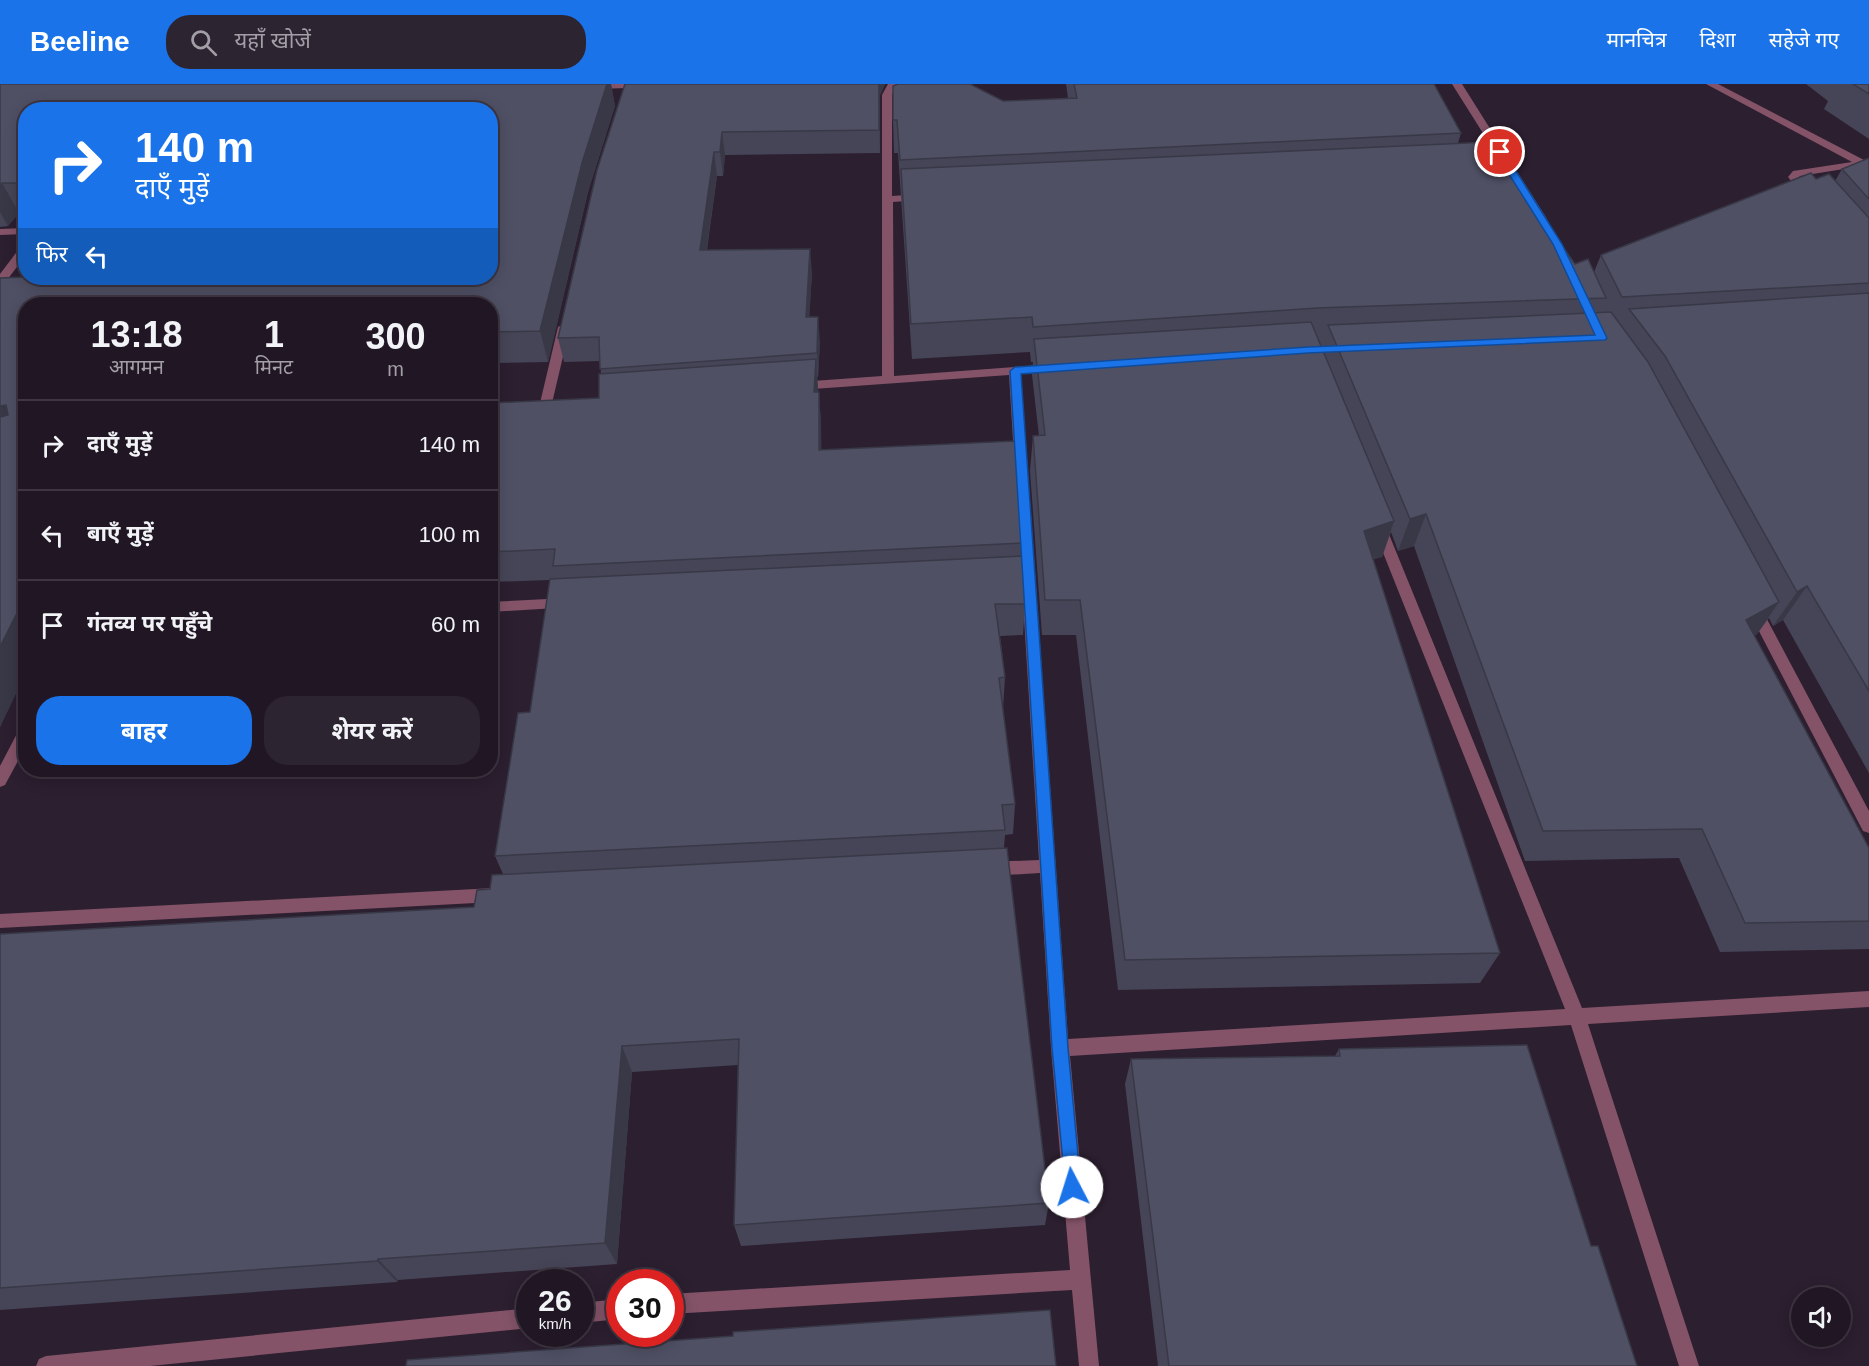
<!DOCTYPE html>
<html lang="hi">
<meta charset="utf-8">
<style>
:root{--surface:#211724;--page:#2d2431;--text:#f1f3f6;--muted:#a29fa6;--line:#3e3641;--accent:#1a73e8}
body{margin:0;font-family:Helvetica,"Noto Sans Devanagari",sans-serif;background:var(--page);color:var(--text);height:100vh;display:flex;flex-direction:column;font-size:22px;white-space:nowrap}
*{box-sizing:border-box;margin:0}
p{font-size:20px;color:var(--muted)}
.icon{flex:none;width:33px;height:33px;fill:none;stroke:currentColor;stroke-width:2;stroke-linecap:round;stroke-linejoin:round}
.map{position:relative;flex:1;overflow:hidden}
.sheet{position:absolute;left:18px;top:213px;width:480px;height:480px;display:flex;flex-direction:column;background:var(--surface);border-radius:24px;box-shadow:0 3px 15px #0003,0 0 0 2px var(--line)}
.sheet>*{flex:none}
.hud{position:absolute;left:18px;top:18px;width:480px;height:183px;border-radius:24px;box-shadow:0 3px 15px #0003,0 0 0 2px var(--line);background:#1a73e8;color:#fff;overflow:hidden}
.tools{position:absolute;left:1791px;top:1203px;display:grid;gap:12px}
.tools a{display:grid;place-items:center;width:60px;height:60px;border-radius:50%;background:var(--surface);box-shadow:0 3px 15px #0003,0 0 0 2px var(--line);font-size:30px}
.speed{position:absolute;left:516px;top:1185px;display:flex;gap:12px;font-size:30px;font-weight:700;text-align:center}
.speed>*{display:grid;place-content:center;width:78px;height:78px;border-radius:50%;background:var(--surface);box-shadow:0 3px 15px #0003,0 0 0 2px var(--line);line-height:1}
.speed small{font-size:15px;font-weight:400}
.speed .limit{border:9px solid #d22;background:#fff;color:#111}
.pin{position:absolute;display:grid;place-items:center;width:51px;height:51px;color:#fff;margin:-26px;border:3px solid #fff;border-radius:50%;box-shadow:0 2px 6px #0007}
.me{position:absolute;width:66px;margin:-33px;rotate:355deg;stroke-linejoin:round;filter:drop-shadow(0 0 4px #0008)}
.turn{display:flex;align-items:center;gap:21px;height:126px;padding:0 18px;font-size:27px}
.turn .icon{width:78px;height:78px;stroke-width:2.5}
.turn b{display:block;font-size:42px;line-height:51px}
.then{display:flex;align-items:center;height:57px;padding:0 18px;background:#0003;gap:12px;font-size:22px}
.eta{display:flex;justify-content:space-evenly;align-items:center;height:102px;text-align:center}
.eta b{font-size:36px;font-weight:700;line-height:42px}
.cta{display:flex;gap:12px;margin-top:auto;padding:12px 18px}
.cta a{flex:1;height:69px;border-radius:24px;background:var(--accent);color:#fff;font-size:24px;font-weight:700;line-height:69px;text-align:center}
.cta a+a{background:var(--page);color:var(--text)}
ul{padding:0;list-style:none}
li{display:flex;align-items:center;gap:18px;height:90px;padding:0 18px;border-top:2px solid var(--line)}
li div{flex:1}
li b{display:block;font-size:22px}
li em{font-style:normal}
header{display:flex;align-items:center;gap:36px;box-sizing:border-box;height:84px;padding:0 30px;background:var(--accent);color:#fff}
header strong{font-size:28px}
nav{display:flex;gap:33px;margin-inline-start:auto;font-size:21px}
.search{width:420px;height:54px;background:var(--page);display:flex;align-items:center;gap:15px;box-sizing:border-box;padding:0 21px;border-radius:24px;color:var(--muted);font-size:22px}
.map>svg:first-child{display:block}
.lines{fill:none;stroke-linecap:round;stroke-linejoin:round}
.minor{fill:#845368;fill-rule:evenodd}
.wall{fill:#454557}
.shaded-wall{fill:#383847}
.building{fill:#505065;stroke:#383847;stroke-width:1.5}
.route{fill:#1a73e8;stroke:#114b97;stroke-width:1.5}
</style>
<header>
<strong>Beeline</strong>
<div class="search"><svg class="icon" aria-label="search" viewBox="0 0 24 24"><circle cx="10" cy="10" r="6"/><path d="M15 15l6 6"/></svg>यहाँ खोजें</div>
<nav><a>मानचित्र</a><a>दिशा</a><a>सहेजे गए</a></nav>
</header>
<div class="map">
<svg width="1869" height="1282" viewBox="0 0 1869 1282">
<rect width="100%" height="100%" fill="#2c1f30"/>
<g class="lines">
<g class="minor">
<polygon points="590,0 632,0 633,1 628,4 593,5 588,2"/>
<polygon points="888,0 898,0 892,11 892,112 920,110 925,113 920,116 893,118 894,292 1053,280 1059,284 1053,288 1021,290 1068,955 1565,925 1372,441 1379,436 1384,438 1582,924 1869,907 1869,923 1588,940 1699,1282 1679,1282 1571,941 1070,972 1099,1282 1079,1282 1072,1206 670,1230 670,1210 1070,1186 1051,964 1040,789 989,792 983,790 981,785 983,780 989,778 1039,776 1009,291 799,306 793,302 799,298 882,292 882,11"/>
<polygon points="1452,0 1462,0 1547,135 1546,137 1537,135"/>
<polygon points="1706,0 1718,0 1864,76 1869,75 1869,81 1800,92 1799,93 1813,111 1804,113 1788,93 1793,87 1852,78"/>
<polygon points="26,144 26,150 0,151 0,145"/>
<polygon points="26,160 26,171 4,200 0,201 0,190 22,161"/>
<polygon points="564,240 570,243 552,319 546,323 540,319 558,243"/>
<polygon points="567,514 574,519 572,523 490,528 490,518"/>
<polygon points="1754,519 1761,524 1869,727 1869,749 1863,747 1747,524"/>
<polygon points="26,640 26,662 5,701 0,703 0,682 21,642"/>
<polygon points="494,804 500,806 502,811 500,816 494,818 0,844 0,830"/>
<polygon points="620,1215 620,1235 580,1239 580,1219"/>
<polygon points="530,1224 530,1244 150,1282 36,1282 39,1275 46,1272"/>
</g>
</g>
<g class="wall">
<polygon points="0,0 611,0 615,22 588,108 548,278 490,279 490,220 26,220 26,588 0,643 0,194 490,194 490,26 26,26 26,129 19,129 8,142 0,143"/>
<polygon points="625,0 885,0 880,11 880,69 725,71 723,92 717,92 707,166 812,189 809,233 820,257 818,293 817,293 821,338 821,366 1022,459 1021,472 1025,520 1023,551 1000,552 1005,593 1003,625 1015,720 1013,750 1005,751 1004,764 1049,1119 1045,1141 741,1162 734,1141 738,981 632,988 617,1180 398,1196 397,1198 0,1226 0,850 474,823 503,790 495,772 530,628 550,496 490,498 490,319 599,314 601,290 600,277 564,278 558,254"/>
<polygon points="1066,0 1434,0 1461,49 1458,59 1575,180 1594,188 1601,171 1816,95 1835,97 1842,85 1869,74 1869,689 1783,536 1773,542 1769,534 1757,550 1754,552 1869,764 1869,865 1720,868 1679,774 1525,777 1414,462 1398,467 1391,448 1382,473 1373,475 1500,869 1480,899 1118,906 1076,551 1042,551 1030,387 1033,352 1039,352 1032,291 1033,278 1031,278 1030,268 912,275 898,69 894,69 893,36 1068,14"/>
<polygon points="1806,0 1869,0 1869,55 1824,25 1828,17"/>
<polygon points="1339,965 1591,1162 1637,1282 1158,1282 1125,1000 1131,975 1335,972"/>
</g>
<g class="shaded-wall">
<polygon points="607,0 611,0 615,22 588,108 548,278 540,247 582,79"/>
<polygon points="879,0 885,0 880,11 880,69"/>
<polygon points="722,48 725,71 723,92 720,68"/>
<polygon points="714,68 717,92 703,190 700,166"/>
<polygon points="2,99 19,129 8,142 0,128 0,102"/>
<polygon points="810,165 812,189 808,257 806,233"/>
<polygon points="818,233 820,257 818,293 817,269"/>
<polygon points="816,275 818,305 817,338 814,308"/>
<polygon points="819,308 821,338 822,397 819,366"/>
<polygon points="6,321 26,352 0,355 0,322"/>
<polygon points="1426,430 1414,462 1398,467 1410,435"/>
<polygon points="1394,437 1382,473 1353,482 1364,447"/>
<polygon points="1807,502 1783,536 1773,542 1797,508"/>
<polygon points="26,511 26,588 0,643 0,563"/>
<polygon points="1779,518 1757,550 1724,568 1746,536"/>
<polygon points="622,962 632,988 617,1180 605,1159"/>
<polygon points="378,1175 398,1196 397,1198 377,1177"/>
</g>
<g class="building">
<polygon points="0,0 607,0 582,79 540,247 490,248 490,220 26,220 26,511 0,563 0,333 8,331 6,321 0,322 0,194 26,193 490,194 490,26 26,26 26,99 2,99 0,102"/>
<polygon points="625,0 879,0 879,46 722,48 720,68 714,68 700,166 810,165 806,233 818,233 817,269 600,285 599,253 558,254 597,86"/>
<polygon points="898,0 970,0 1003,17 1077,14 1074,0 1434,0 1461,49 900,76 897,36 893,36 893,2"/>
<polygon points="1853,0 1869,0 1869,10"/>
<polygon points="1489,58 1575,180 1588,175 1606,214 1317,224 1033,243 1032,233 911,240 901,85"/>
<polygon points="1869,74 1869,115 1842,85"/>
<polygon points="1811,89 1816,95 1829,90 1869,134 1869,199 1622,213 1601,171"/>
<polygon points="1869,209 1869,607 1807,502 1797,508 1665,272 1629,225"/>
<polygon points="1611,228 1648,278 1779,518 1746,536 1869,764 1869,837 1745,839 1702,745 1543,747 1426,430 1410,435 1328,241"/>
<polygon points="1311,238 1394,437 1364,447 1500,869 1125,876 1080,516 1045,516 1033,352 1045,351 1034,255"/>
<polygon points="816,275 814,308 819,308 819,366 1015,357 1022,459 553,482 555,465 490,468 490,319 599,314 599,290"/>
<polygon points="1022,472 1025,520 995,520 1005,593 999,594 1015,720 1002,721 1005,746 495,772 518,629 530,628 550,495"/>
<polygon points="1007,764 1049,1119 734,1141 739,955 622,962 605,1159 378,1175 377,1177 0,1204 0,850 474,823 477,806 490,805 492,791"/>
<polygon points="1527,961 1591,1162 1598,1162 1637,1282 1169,1282 1131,975 1340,972 1339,965"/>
<polygon points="1050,1226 1056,1282 406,1282 407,1276 733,1252 733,1248"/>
</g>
<polygon class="route" points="1500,65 1504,68 1562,160 1607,254 1605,256 1308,269 1021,290 1068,964 1081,1103 1078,1109 1072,1111 1066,1109 1052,964 1010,287 1015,283 1308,263 1595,251 1553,160 1495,68"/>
</svg>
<div class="tools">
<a><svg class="icon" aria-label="sound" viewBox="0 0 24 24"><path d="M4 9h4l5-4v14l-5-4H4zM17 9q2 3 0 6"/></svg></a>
</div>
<div class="speed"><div>26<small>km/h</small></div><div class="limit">30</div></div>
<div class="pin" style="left:1500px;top:68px;background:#d93025"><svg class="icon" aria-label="arrive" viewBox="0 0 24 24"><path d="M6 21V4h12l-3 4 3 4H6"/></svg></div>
<svg class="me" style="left:1072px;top:1103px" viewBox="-20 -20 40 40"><circle r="19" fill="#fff"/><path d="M0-13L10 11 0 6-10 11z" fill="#1a73e8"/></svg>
<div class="hud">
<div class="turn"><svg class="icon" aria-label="right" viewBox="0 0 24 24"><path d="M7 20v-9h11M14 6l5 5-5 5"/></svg><div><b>140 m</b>दाएँ मुड़ें</div></div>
<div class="then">फिर<svg class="icon" aria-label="left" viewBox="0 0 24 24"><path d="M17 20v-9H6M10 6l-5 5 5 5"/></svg></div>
</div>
<section class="sheet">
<div class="eta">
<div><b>13:18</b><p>आगमन</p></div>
<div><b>1</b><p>मिनट</p></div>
<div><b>300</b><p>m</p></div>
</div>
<ul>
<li><svg class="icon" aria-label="right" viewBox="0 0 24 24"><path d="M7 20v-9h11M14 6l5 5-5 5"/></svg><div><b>दाएँ मुड़ें</b></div><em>140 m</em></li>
<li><svg class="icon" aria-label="left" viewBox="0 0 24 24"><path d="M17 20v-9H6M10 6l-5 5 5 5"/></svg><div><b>बाएँ मुड़ें</b></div><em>100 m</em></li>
<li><svg class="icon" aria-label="arrive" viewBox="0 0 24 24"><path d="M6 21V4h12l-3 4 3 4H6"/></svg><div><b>गंतव्य पर पहुँचे</b></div><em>60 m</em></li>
</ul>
<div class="cta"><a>बाहर</a><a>शेयर करें</a></div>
</section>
</div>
